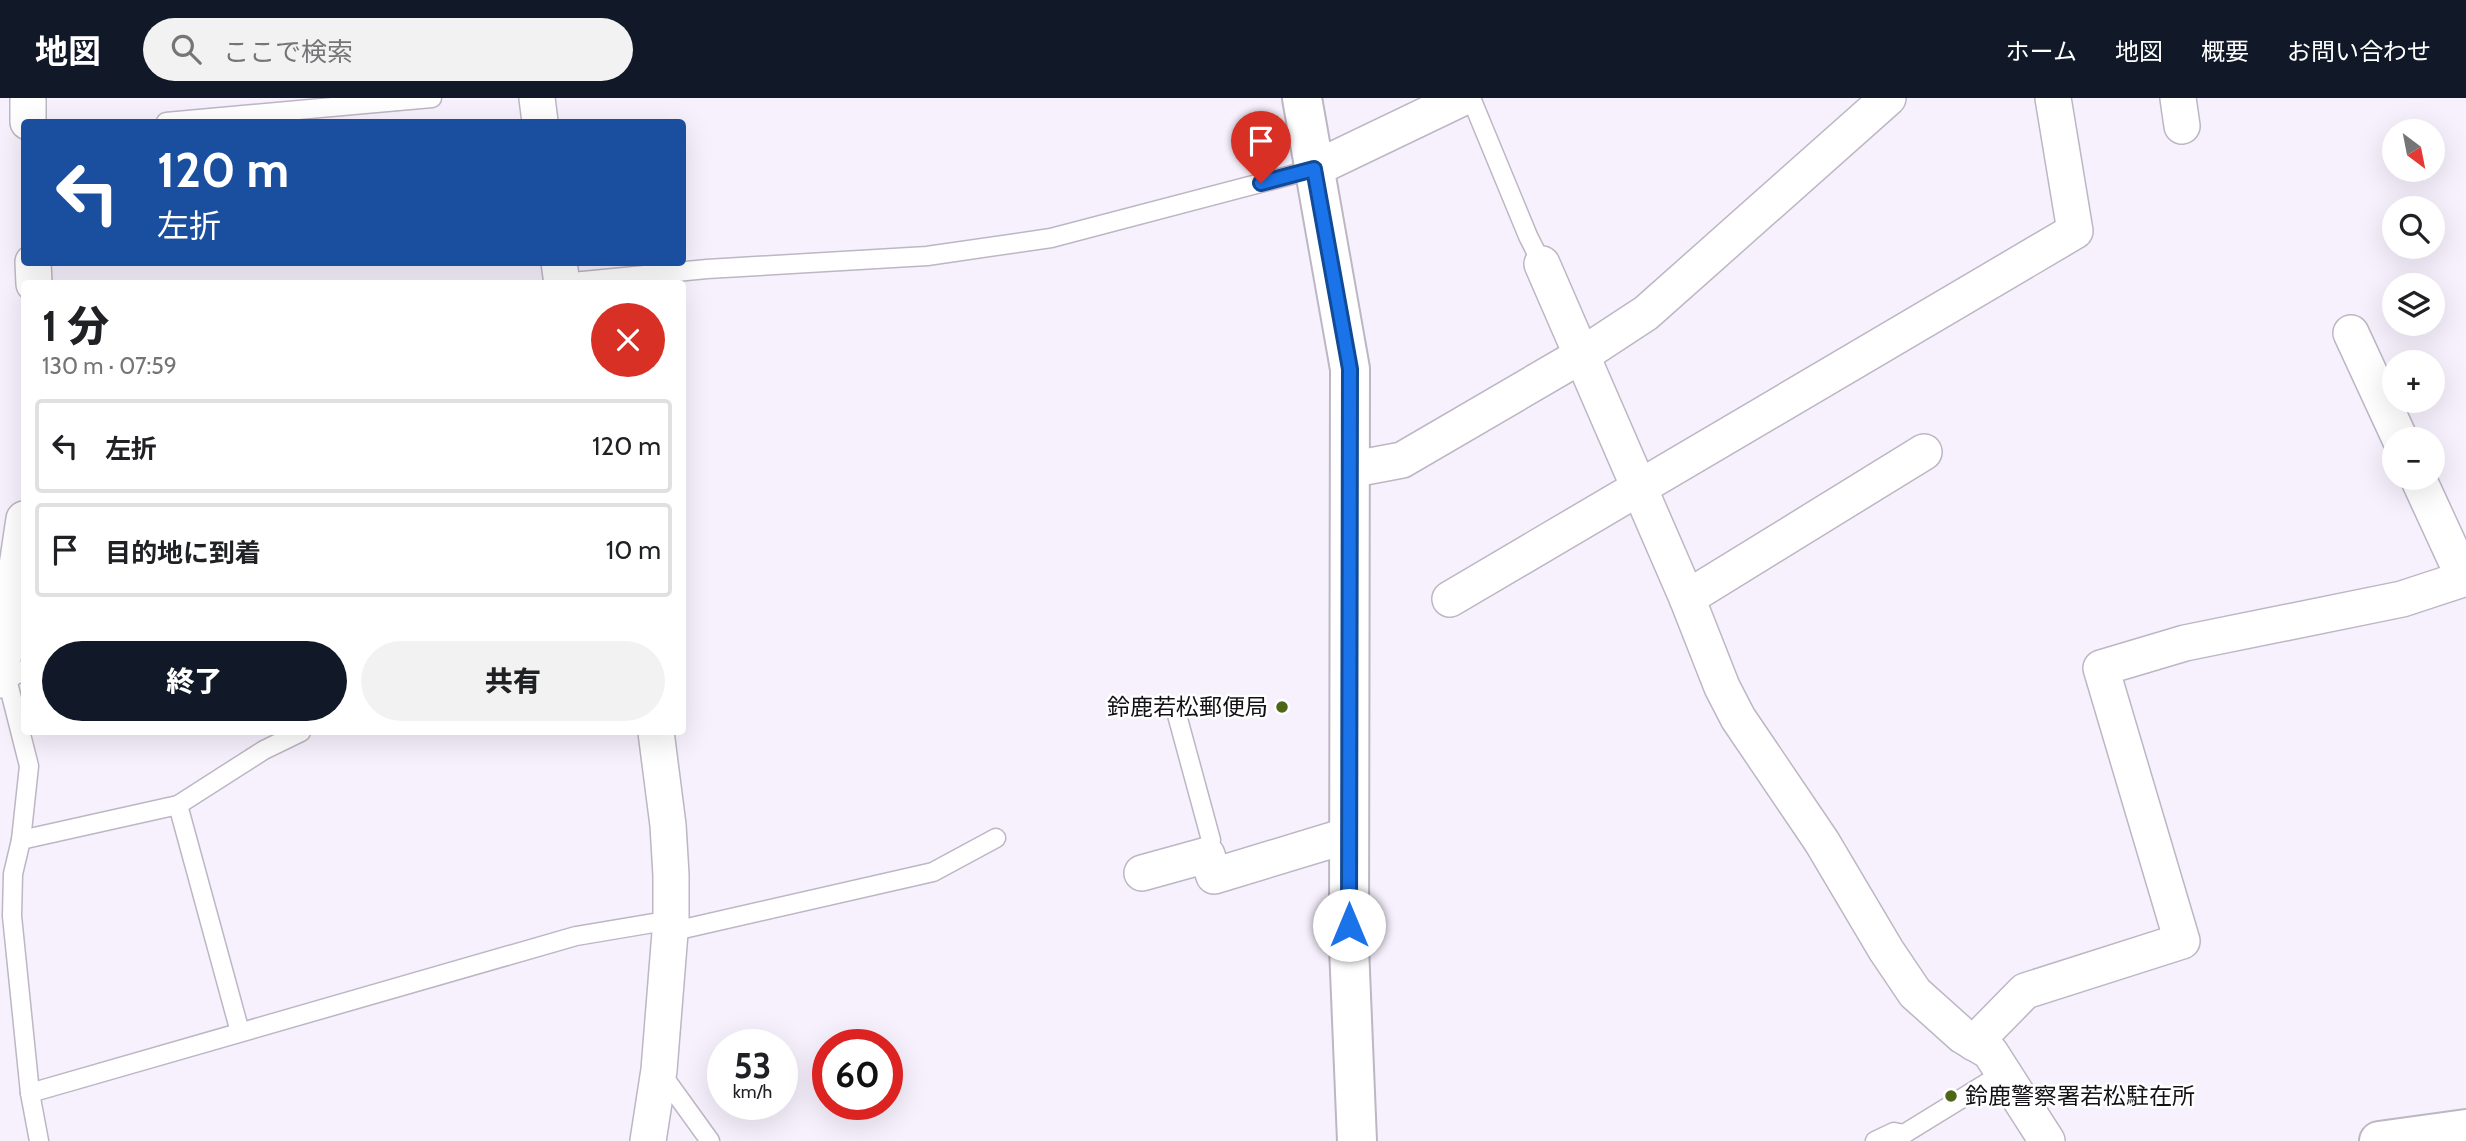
<!DOCTYPE html>
<html lang="ja">
<meta charset="utf-8">
<style>
:root{--surface:#fff;--page:#f2f2f2;--text:#202124;--muted:#757577;--line:#e0e0e0;--accent:#111827}
body{margin:0;font-family:Cabin,"Noto Sans JP",sans-serif;background:var(--page);color:var(--text);height:100vh;display:flex;flex-direction:column;font-size:26px;white-space:nowrap}
*{box-sizing:border-box;margin:0}
p{font-size:23px;color:var(--muted)}
.icon{flex:none;width:38px;height:38px;fill:none;stroke:currentColor;stroke-width:2;stroke-linecap:round;stroke-linejoin:round}
.map{position:relative;flex:1;overflow:hidden}
.drawer{position:absolute;left:21px;top:182px;width:665px;height:455px;display:flex;flex-direction:column;background:var(--surface);border-radius:7px;box-shadow:0 7px 28px #0002}
.drawer>*{flex:none}
.top-card{position:absolute;left:21px;top:21px;width:665px;height:147px;border-radius:7px;box-shadow:0 7px 28px #0002;background:#1a4fa0;color:#fff;overflow:hidden}
.needle{width:46px;rotate:148deg}
.tools{position:absolute;left:2382px;top:21px;display:grid;gap:14px}
.tools a{display:grid;place-items:center;width:63px;height:63px;border-radius:50%;background:var(--surface);box-shadow:0 7px 28px #0002;font-size:35px}
.speed{position:absolute;left:707px;top:931px;display:flex;gap:14px;font-size:35px;font-weight:700;text-align:center}
.speed>*{display:grid;place-content:center;width:91px;height:91px;border-radius:50%;background:var(--surface);box-shadow:0 7px 28px #0002;line-height:1}
.speed small{font-size:18px;font-weight:400}
.speed .limit{border:10px solid #d22;background:#fff;color:#111}
.pin{position:absolute;display:grid;place-items:center;width:60px;height:60px;color:#fff;margin:-72px -30px;border-radius:50% 50% 50% 0;rotate:-45deg;box-shadow:0 0 7px #0007}
.pin .icon{rotate:45deg}
.me{position:absolute;width:77px;margin:-38px;rotate:0deg;stroke-linejoin:round;filter:drop-shadow(0 0 5px #0008)}
.turn{display:flex;align-items:center;gap:24px;height:147px;padding:0 21px;font-size:32px}
.turn .icon{width:91px;height:91px;stroke-width:2.5}
.turn b{display:block;font-size:49px;line-height:60px}
.round{display:grid;place-items:center;flex:none;width:74px;height:74px;border-radius:37px;background:var(--page)}
.summary{display:flex;align-items:center;justify-content:space-between;height:119px;padding:0 21px}
h1{font-size:42px;font-weight:800;line-height:52px}
.primary-button{display:flex;gap:14px;margin-top:auto;padding:14px 21px}
.primary-button a{flex:1;height:80px;border-radius:42px;background:var(--accent);color:#fff;font-size:28px;font-weight:800;line-height:80px;text-align:center}
.primary-button a+a{background:var(--page);color:var(--text)}
ul{padding:0;list-style:none}
li{display:flex;align-items:center;gap:21px;height:94px;margin:0 14px 10px;padding:0 7px;border:4px solid var(--line);border-radius:7px}
li div{flex:1}
li b{display:block;font-size:26px}
li em{font-style:normal}
header{display:flex;align-items:center;gap:42px;box-sizing:border-box;height:98px;padding:0 35px;background:var(--accent);color:#fff}
header strong{font-size:33px}
nav{display:flex;gap:38px;margin-inline-start:auto;font-size:24px}
.search{width:490px;height:63px;background:var(--page);display:flex;align-items:center;gap:18px;box-sizing:border-box;padding:0 24px;border-radius:38px;color:var(--muted);font-size:26px}
.map>svg:first-child{display:block}
.lines{fill:none;stroke-linecap:round;stroke-linejoin:round}
.service-casing{stroke:#bdb6c4;stroke-width:21}
.minor-casing{stroke:#bdb6c4;stroke-width:38}
.secondary-casing{stroke:#bdb6c4;stroke-width:42}
.primary-casing{stroke:#bdb6c4;stroke-width:42}
.service{stroke:#fff;stroke-width:18}
.minor{stroke:#fff;stroke-width:35}
.secondary{stroke:#fff;stroke-width:38}
.primary{stroke:#fff;stroke-width:38}
.route-casing{stroke:#114b97;stroke-width:18}
.route{stroke:#1a73e8;stroke-width:12}
.poi-dot{fill:#4e6717;stroke:#fff;stroke-width:2.5}
.labels{text-anchor:middle;stroke-width:5;stroke-linejoin:round;paint-order:stroke}
.poi-label{font-size:23px;fill:#131115;stroke:#fff;text-anchor:end}
</style>
<header>
<strong>地図</strong>
<div class="search"><svg class="icon" aria-label="search" viewBox="0 0 24 24"><circle cx="10" cy="10" r="6"/><path d="M15 15l6 6"/></svg>ここで検索</div>
<nav><a>ホーム</a><a>地図</a><a>概要</a><a>お問い合わせ</a></nav>
</header>
<div class="map">
<svg width="2466" height="1043" viewBox="0 0 2466 1043">
<rect width="100%" height="100%" fill="#f7f1fd"/>
<g class="lines">
<defs>
<g id="service">
<polyline points="1471,0 1528,138 1542,166"/>
<polyline points="166,24 432,0"/>
<polyline points="562,185 707,171 927,158 1051,140 1314,71"/>
<polyline points="7,581 29,668 21,742 13,776 12,818 30,995 39,1043"/>
<polyline points="0,586 24,572"/>
<polyline points="1177,617 1211,742 1207,757"/>
<polyline points="178,707 240,934"/>
<polyline points="21,742 178,707 264,652 301,634"/>
<polyline points="670,834 933,774 996,740"/>
<polyline points="661,975 710,1043"/>
<polyline points="30,995 576,838 671,822"/>
<polyline points="1875,1043 1894,1034 1904,1036 2003,975"/>
</g>
<g id="minor">
<polyline points="537,0 540,24"/>
<polyline points="2178,0 2182,28"/>
<polyline points="28,24 28,0"/>
<polyline points="1314,71 1462,0"/>
<polyline points="33,164 34,186"/>
<polyline points="559,164 562,186"/>
<polyline points="1542,166 1687,500 1722,589 1738,620 1822,744 1886,852 1915,895 1963,938 1990,954 2047,1043"/>
<polyline points="2351,235 2400,341"/>
<polyline points="1349,372 1402,362 1582,257 1646,215 1888,0"/>
<polyline points="2418,380 2464,480"/>
<polyline points="1687,500 1924,354"/>
<polyline points="1450,501 2075,133 2053,0"/>
<polyline points="0,582 24,421"/>
<polyline points="1142,775 1207,757 1214,778 1349,737"/>
<polyline points="1974,945 2025,893 2182,843 2101,570 2185,545 2402,501 2466,480"/>
<polyline points="648,1043 659,972 671,822 671,777 668,727 656,634"/>
</g>
<polyline id="secondary" points="2379,1043 2466,1031"/>
<polyline id="primary" points="1302,0 1350,271 1349,849 1357,1043"/>
</defs>
<use href="#service" class="service-casing"/>
<use href="#minor" class="minor-casing"/>
<use href="#secondary" class="secondary-casing"/>
<use href="#primary" class="primary-casing"/>
<use href="#service" class="service"/>
<use href="#minor" class="minor"/>
<use href="#secondary" class="secondary"/>
<use href="#primary" class="primary"/>
</g>
<g class="lines">
<defs>
<polyline id="route" points="1261,85 1314,71 1350,271 1349,827"/>
</defs>
<use href="#route" class="route-casing"/>
<use href="#route" class="route"/>
</g>
<g class="poi-dot">
<circle cx="1282" cy="609" r="7"/>
<circle cx="1951" cy="998" r="7"/>
</g>
<g class="labels">
<g class="poi-label">
<text x="1268" y="617">鈴鹿若松郵便局</text>
<text x="1965" y="1006" text-anchor="start">鈴鹿警察署若松駐在所</text>
</g>
</g>
</svg>
<div class="tools">
<a><svg class="needle" viewBox="-14 -14 28 28"><path d="M0-13l5 13h-10z" fill="#e53935"/><path d="M0 13l5-13h-10z" fill="#757577"/></svg></a>
<a><svg class="icon" aria-label="search" viewBox="0 0 24 24"><circle cx="10" cy="10" r="6"/><path d="M15 15l6 6"/></svg></a>
<a><svg class="icon" aria-label="layers" viewBox="0 0 24 24"><path d="M12 4l9 5-9 5-9-5zM3 14l9 5 9-5"/></svg></a>
<a>+</a>
<a>−</a>
</div>
<div class="speed"><div>53<small>km/h</small></div><div class="limit">60</div></div>
<div class="pin" style="left:1261px;top:85px;background:#d93025"><svg class="icon" aria-label="arrive" viewBox="0 0 24 24"><path d="M6 21V4h12l-3 4 3 4H6"/></svg></div>
<svg class="me" style="left:1349px;top:827px" viewBox="-20 -20 40 40"><circle r="19" fill="#fff"/><path d="M0-13L10 11 0 6-10 11z" fill="#1a73e8"/></svg>
<div class="top-card">
<div class="turn"><svg class="icon" aria-label="left" viewBox="0 0 24 24"><path d="M17 20v-9H6M10 6l-5 5 5 5"/></svg><div><b>120 m</b>左折</div></div>
</div>
<section class="drawer">
<div class="summary"><div><h1>1 分</h1><p>130 m · 07:59</p></div><a class="round" style="background:#d93025;color:#fff"><svg class="icon" aria-label="close" viewBox="0 0 24 24"><path d="M6 6l12 12M18 6L6 18"/></svg></a></div>
<ul>
<li><svg class="icon" aria-label="left" viewBox="0 0 24 24"><path d="M17 20v-9H6M10 6l-5 5 5 5"/></svg><div><b>左折</b></div><em>120 m</em></li>
<li><svg class="icon" aria-label="arrive" viewBox="0 0 24 24"><path d="M6 21V4h12l-3 4 3 4H6"/></svg><div><b>目的地に到着</b></div><em>10 m</em></li>
</ul>
<div class="primary-button"><a>終了</a><a>共有</a></div>
</section>
</div>
